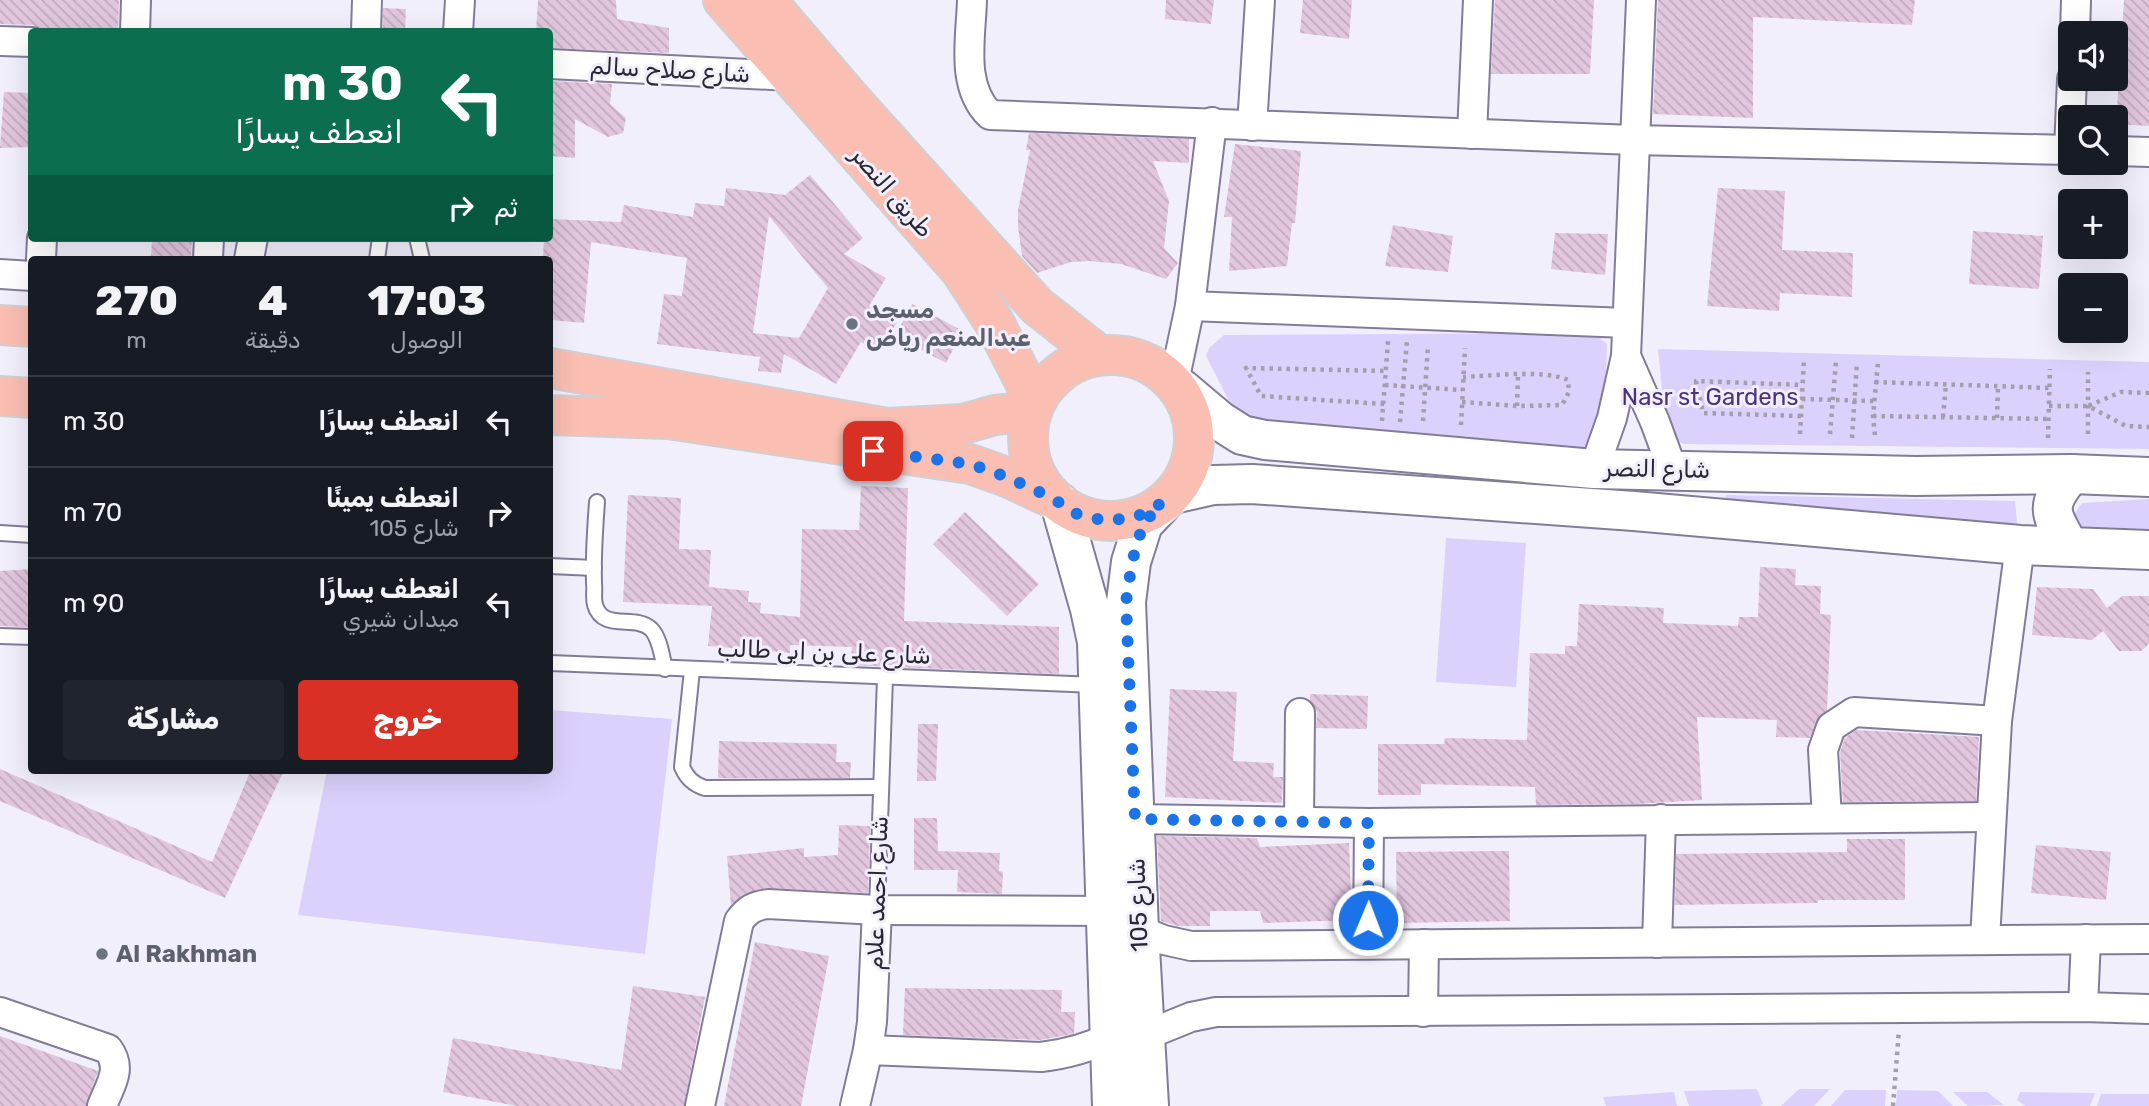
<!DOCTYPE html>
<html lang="ar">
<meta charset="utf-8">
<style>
:root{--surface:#171b24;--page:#20242c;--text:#f1f3f6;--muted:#9ea1a6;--line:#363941;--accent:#d93025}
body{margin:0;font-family:Rubik,"Noto Naskh Arabic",sans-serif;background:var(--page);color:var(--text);direction:rtl;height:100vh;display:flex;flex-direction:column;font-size:26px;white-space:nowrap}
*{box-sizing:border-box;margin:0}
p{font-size:23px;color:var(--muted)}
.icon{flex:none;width:38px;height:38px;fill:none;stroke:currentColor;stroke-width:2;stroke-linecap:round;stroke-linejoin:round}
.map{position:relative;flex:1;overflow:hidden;direction:ltr}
.side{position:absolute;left:28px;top:256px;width:525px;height:518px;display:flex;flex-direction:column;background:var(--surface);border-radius:7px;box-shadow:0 7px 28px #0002;direction:rtl}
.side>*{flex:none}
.top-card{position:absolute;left:28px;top:28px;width:525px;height:214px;border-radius:7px;box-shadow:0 7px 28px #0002;direction:rtl;background:#0b6e4f;color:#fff;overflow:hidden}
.fabs{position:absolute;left:2058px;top:21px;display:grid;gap:14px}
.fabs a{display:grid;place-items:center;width:70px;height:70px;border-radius:7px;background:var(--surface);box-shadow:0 7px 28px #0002;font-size:35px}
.pin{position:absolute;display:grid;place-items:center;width:60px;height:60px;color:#fff;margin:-30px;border-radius:14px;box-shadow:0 4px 10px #0006}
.me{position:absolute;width:77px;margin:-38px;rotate:1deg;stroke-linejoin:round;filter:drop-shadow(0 0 5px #0008)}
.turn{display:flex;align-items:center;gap:24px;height:147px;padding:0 35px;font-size:32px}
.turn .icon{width:91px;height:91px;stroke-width:2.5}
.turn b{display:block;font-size:49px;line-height:60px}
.then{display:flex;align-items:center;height:66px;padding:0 35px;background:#0003;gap:14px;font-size:26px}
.eta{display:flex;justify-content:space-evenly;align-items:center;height:119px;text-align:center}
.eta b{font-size:42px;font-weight:800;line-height:49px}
.button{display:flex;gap:14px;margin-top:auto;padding:14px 35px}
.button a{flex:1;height:80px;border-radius:7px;background:var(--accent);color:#fff;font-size:28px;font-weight:800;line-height:80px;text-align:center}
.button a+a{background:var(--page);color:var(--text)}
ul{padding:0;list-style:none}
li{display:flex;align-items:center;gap:21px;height:91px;padding:0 35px;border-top:2px solid var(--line)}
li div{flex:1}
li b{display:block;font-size:26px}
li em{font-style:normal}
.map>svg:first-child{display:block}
.green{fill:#dcd1fc}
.building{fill:url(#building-back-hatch);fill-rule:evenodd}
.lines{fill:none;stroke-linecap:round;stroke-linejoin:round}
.lane-casing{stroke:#837c98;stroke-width:18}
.street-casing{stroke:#837c98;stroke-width:32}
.secondary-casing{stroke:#837c98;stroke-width:42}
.primary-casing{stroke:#d0cfd2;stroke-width:42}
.path{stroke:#a29fac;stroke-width:4.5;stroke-dasharray:3.5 5;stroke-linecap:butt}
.lane{stroke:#fff;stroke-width:14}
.street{stroke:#fff;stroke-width:28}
.secondary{stroke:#fff;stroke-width:38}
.primary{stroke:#fabeb3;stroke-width:38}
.route{stroke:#1a73e8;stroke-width:12;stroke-dasharray:0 21.6}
.worship-dot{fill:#6b7280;stroke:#f2effc;stroke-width:2.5}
.labels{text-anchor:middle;stroke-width:6;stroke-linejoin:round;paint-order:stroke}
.street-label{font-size:24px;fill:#2a2733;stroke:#f2effc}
.worship-label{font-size:24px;font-weight:bold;fill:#5b616d;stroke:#f2effc;text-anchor:start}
.park-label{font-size:24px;fill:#4e3280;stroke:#f2effc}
</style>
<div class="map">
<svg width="2149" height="1106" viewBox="0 0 2149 1106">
<defs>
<pattern id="building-back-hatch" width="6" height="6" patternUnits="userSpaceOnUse" patternTransform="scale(1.75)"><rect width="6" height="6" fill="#e1c6de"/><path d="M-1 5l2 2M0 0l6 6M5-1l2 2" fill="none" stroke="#c1aabf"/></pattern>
</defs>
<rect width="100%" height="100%" fill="#f2effc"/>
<g class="green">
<polygon points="1582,333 1599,337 1607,344 1604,425 1590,447 1583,449 1253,419 1232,407 1206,356 1209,348 1224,335"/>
<polygon points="1658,349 2149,362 2149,449 1684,444 1671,438 1665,420"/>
<polygon points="1726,495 2015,501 2017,522 2023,534 1725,501"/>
<polygon points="2149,499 2149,537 2081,530 2073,516 2082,503"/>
<polygon points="1446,538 1526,543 1516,687 1436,682"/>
<polygon points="550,710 672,719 645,954 298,915 327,770 550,770"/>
<polygon points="1757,1089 1763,1104 1760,1106 1689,1106 1684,1091"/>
<polygon points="1799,1089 1830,1089 1814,1106 1781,1106"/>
<polygon points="1845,1090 1886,1090 1885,1106 1831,1106"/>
<polygon points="1897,1090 1938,1091 1953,1106 1896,1106"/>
<polygon points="1674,1092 1677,1106 1606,1106 1603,1097"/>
<polygon points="1953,1092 1987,1092 2004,1105 1968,1106"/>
<polygon points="2020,1092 2095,1093 2090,1106 2025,1106 2017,1100"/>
<polygon points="2101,1094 2149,1094 2149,1106 2097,1106"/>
</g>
<g class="building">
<polygon points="0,0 119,0 118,32 44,32 33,25 0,24"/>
<polygon points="538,0 616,0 617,19 669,28 669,53 550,48 550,32 536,32"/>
<polygon points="1166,0 1214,0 1211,24 1165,19"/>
<polygon points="1303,0 1352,0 1349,39 1300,33"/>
<polygon points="1495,0 1594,0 1590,74 1491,74"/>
<polygon points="1658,0 1915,0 1912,25 1753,17 1753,118 1653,114"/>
<polygon points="2124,0 2149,0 2149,126 2116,124"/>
<polygon points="383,8 406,9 405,32 383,32"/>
<polygon points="550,81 612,84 610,104 626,118 623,133 608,137 575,119 575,158 550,156 553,84 550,84"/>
<polygon points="4,92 32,93 32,147 0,148"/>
<polygon points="1029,133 1189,139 1189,163 1153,161 1169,201 1164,248 1178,263 1166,279 1121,264 1089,261 1071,262 1037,273 1022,256 1018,227 1018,210 1030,150 1026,150"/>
<polygon points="1235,144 1301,151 1295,223 1292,223 1287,266 1229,271 1232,217 1224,217"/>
<path d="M810 175 863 238 844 254 886 278 869 306 897 322 879 353 861 342 836 384 784 354 781 373 758 371 760 357 657 344 664 294 682 296 687 258 591 242 584 323 550 320V256H543L544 238H550V219L621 222 624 205 693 217 695 203 724 206 726 188 785 195ZM769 216 828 288 799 338 753 333Z"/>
<polygon points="1718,188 1785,191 1782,250 1853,253 1852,297 1780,293 1779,311 1707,306"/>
<polygon points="1393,225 1453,236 1448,272 1385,266"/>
<polygon points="1973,231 2043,236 2039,289 1969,284"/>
<polygon points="1555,233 1608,234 1605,275 1551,269"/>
<polygon points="152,238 192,238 191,259 151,256"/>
<polygon points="912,304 963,331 946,363 895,336"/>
<polygon points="861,486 908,488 904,621 1059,627 1059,674 850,665 852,647 790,645 790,653 708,646 712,606 623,602 628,495 681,498 679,549 711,550 709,587 749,591 748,602 761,603 760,613 800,617 802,529 859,530"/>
<polygon points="965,512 1039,584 1007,616 933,544"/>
<polygon points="1760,567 1796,569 1795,585 1821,586 1820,614 1831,615 1827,710 1816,721 1810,738 1776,737 1777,720 1697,717 1702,800 1637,804 1536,805 1535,787 1421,784 1421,795 1378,795 1378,744 1444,744 1445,738 1527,740 1530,653 1565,654 1565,646 1577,646 1579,604 1664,608 1663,623 1738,626 1739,617 1758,617"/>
<polygon points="32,569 28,627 0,626 0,571"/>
<polygon points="2037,587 2093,589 2107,608 2122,596 2149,596 2149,644 2141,651 2119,651 2103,631 2092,640 2032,635"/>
<polygon points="1170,689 1237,692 1233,761 1274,763 1273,777 1283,777 1282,803 1165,797"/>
<polygon points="1310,694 1368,696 1367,729 1316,728 1317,712 1310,700"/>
<polygon points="918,724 938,724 936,781 917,781"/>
<polygon points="1856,730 1979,737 1976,801 1843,802 1840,752 1845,738"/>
<polygon points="719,741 837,744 836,762 851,762 850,778 718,778"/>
<polygon points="0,769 212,862 251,770 284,770 225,898 0,801"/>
<polygon points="914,818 937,818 938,851 1000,853 999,871 1003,872 1002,894 957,892 958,870 914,870"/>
<polygon points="839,825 870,826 868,893 766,888 744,894 731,905 727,856 804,848 804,857 838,855"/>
<polygon points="1157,836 1257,838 1260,847 1349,843 1352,920 1263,923 1260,911 1210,911 1210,926 1178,926 1161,921"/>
<polygon points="1847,839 1905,839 1905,900 1818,900 1818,903 1675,905 1676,854 1847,852"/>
<polygon points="2036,845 2111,852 2106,900 2031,893"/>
<polygon points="1509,851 1510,921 1397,923 1396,852"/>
<polygon points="755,942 829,956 801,1106 724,1106"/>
<polygon points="633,986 705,997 684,1106 517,1106 443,1092 453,1038 621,1070"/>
<polygon points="905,988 1062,990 1061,1012 1075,1012 1074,1034 1040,1040 903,1035"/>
<polygon points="0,1036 98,1071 86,1106 0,1106"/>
</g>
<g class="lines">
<defs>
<g id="lane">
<polyline points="417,238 422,259"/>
<polyline points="377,259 380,238"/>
<path d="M597 502C595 529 593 556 594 583 595 590 593 598 595 605 603 632 635 614 651 629 660 638 662 657 665 669"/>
<polyline points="0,533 32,535"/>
<polyline points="550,566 594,568"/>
<polyline points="0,636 32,637"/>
<polyline points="550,663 1097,685"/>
<path d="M692 670 682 767C687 778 693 784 705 788L881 787"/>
<polyline points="877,910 885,677"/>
</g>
<g id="street">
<path d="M972 0C971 38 960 86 990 115L1634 140 2070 150"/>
<polyline points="135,32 136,0"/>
<polyline points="366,32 367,0"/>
<polyline points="458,32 460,0"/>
<polyline points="2075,33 2076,0"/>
<polyline points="0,41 32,42"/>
<polyline points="550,64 790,76"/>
<polyline points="1252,126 1260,0"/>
<polyline points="1472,134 1478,0"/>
<polyline points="2069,150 2072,79"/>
<polyline points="2116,151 2149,152"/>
<polyline points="41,259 42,238"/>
<polyline points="208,259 209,238"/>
<polyline points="249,259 253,238"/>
<polyline points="0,274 32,276"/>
<polyline points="1190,306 1627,323"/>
<polyline points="1626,356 1655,422 1673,471"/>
<polyline points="1174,382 1190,306 1212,122"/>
<polyline points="1594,469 1612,418 1626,356 1641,0"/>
<polyline points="1827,818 1823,750 1831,727 1854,712 1997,721"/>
<polyline points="1135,819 1369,823 1991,817"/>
<polyline points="1299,821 1300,713"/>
<polyline points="1139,930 1164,940 1191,946 2149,939"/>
<polyline points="1985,940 1997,721 2020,545"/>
<polyline points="1657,943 1661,819"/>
<polyline points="1368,944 1369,823"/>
<polyline points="2083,1007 2086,939"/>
<path d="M0 1012 108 1049C123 1069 110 1085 102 1106"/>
<polyline points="1423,1012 1424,944"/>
<polyline points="1144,1036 1191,1017 1216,1012 2083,1007 2149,1009"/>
<path d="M868 1050 1041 1057C1066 1054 1087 1049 1110 1037"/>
<path d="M700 1106 739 921C748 909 754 906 768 904L877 910 1107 911"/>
<polyline points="855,1106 868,1050 872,1022 877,910"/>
</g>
<g id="secondary">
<polyline points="1182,389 1220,421 1242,435 1265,440 1594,469 1916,476 2071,474 2149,477"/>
<polyline points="1173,494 1213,485 1252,484 1634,511 2020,545 2149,550"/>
<polyline points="1060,503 1090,609 1097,642 1112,1106"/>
<path d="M2069 546C2049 512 2045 506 2071 474"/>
<polyline points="1149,1106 1139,930 1126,602 1131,562 1143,524 1162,504"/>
</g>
<g id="primary">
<polyline points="723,0 961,271 994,322 1035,402"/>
<polyline points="766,0 849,97 1037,306 1099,355"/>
<polyline points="0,325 32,327"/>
<circle cx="1111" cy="438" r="83"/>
<polyline points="550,368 887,428 963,424 995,415 1032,411"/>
<polyline points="0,396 32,398"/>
<polyline points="550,415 668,419 970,464 1007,477 1052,498"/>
</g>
</defs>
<use href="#lane" class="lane-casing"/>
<use href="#street" class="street-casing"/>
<use href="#secondary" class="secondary-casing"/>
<use href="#primary" class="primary-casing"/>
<g class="path">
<polyline points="1875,382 2050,388"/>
<polyline points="1385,385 1462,390"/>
<polyline points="2149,393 2121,392 2088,406 2126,426 2149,427"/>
<polyline points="1802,399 1874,401"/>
<path d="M1462 402 1517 406 1562 405 1569 392 1568 380C1543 369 1491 376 1463 377"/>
<polyline points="1384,404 1261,396 1246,368 1386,371"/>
<polyline points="1517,406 1518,375"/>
<polyline points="2049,406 2088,406"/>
<polyline points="1801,416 1703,413 1696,381 1803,385"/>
<polyline points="1873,416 2048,419"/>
<polyline points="1943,417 1946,384"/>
<polyline points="1997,418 1998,386"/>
<polyline points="1382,421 1388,341"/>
<polyline points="1423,421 1428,346"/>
<polyline points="1400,422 1407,340"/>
<polyline points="1461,425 1465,348"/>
<polyline points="1800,434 1804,359"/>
<polyline points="1830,434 1836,361"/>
<polyline points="2088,434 2088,372"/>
<polyline points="1875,435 1873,416 1878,363"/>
<polyline points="1852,438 1857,362"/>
<polyline points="2048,438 2050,369"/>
<polyline points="1893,1106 1899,1030"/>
</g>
<use href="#lane" class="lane"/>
<use href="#street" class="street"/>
<use href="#secondary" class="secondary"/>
<use href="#primary" class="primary"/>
</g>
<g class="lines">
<polyline class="route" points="873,451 970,464 1007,477 1052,498 1077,514 1106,521 1136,517 1162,503 1143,524 1132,562 1126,602 1135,819 1369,823 1368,920"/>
</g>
<g class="worship-dot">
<circle cx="852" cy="324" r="7"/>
<circle cx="102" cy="954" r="7"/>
</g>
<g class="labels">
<g class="street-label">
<text transform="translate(670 70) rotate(3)" y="8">شارع صلاح سالم</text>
<text transform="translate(892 192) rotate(49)" y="8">طريق النصر</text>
<text transform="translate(1657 469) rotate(1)" y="8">شارع النصر</text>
<text transform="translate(824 652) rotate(2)" y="8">شارع على بن ابى طالب</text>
<text transform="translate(877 893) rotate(-88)" y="8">شارع احمد علام</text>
<text transform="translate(1138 905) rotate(-92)" y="8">شارع 105</text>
</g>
<g class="worship-label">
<text x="866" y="318">مسجد<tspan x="866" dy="28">عبدالمنعم رياض</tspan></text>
<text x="116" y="962">Al Rakhman</text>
</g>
<g class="park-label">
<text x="1710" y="405">Nasr st Gardens</text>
</g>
</g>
</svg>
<div class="fabs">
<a><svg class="icon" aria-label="sound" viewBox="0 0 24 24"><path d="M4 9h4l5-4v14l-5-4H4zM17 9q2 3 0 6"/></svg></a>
<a><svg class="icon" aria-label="search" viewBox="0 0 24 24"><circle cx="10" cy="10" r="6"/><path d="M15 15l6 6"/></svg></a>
<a>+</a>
<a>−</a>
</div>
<div class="pin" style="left:873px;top:451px;background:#d93025"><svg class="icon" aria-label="arrive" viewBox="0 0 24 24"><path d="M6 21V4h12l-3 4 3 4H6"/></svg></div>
<svg class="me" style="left:1368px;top:920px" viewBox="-20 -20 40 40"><circle r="17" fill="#1a73e8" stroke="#fff" stroke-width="3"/><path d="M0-11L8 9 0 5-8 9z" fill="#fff"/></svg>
<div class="top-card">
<div class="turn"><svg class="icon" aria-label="left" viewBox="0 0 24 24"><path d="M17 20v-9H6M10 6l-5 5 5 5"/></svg><div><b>30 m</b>انعطف يسارًا</div></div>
<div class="then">ثم<svg class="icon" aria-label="right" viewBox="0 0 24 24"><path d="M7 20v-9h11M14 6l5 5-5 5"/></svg></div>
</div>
<section class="side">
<div class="eta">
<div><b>17:03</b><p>الوصول</p></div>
<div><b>4</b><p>دقيقة</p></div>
<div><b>270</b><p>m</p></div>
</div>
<ul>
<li><svg class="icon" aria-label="left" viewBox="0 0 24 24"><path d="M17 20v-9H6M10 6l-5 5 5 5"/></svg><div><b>انعطف يسارًا</b></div><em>30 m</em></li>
<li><svg class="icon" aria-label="right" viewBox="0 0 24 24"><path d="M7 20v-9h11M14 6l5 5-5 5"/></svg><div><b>انعطف يمينًا</b><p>شارع 105</p></div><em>70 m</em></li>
<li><svg class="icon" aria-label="left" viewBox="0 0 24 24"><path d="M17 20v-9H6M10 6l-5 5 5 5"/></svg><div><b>انعطف يسارًا</b><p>ميدان شيري</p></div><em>90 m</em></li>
</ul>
<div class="button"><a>خروج</a><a>مشاركة</a></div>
</section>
</div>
